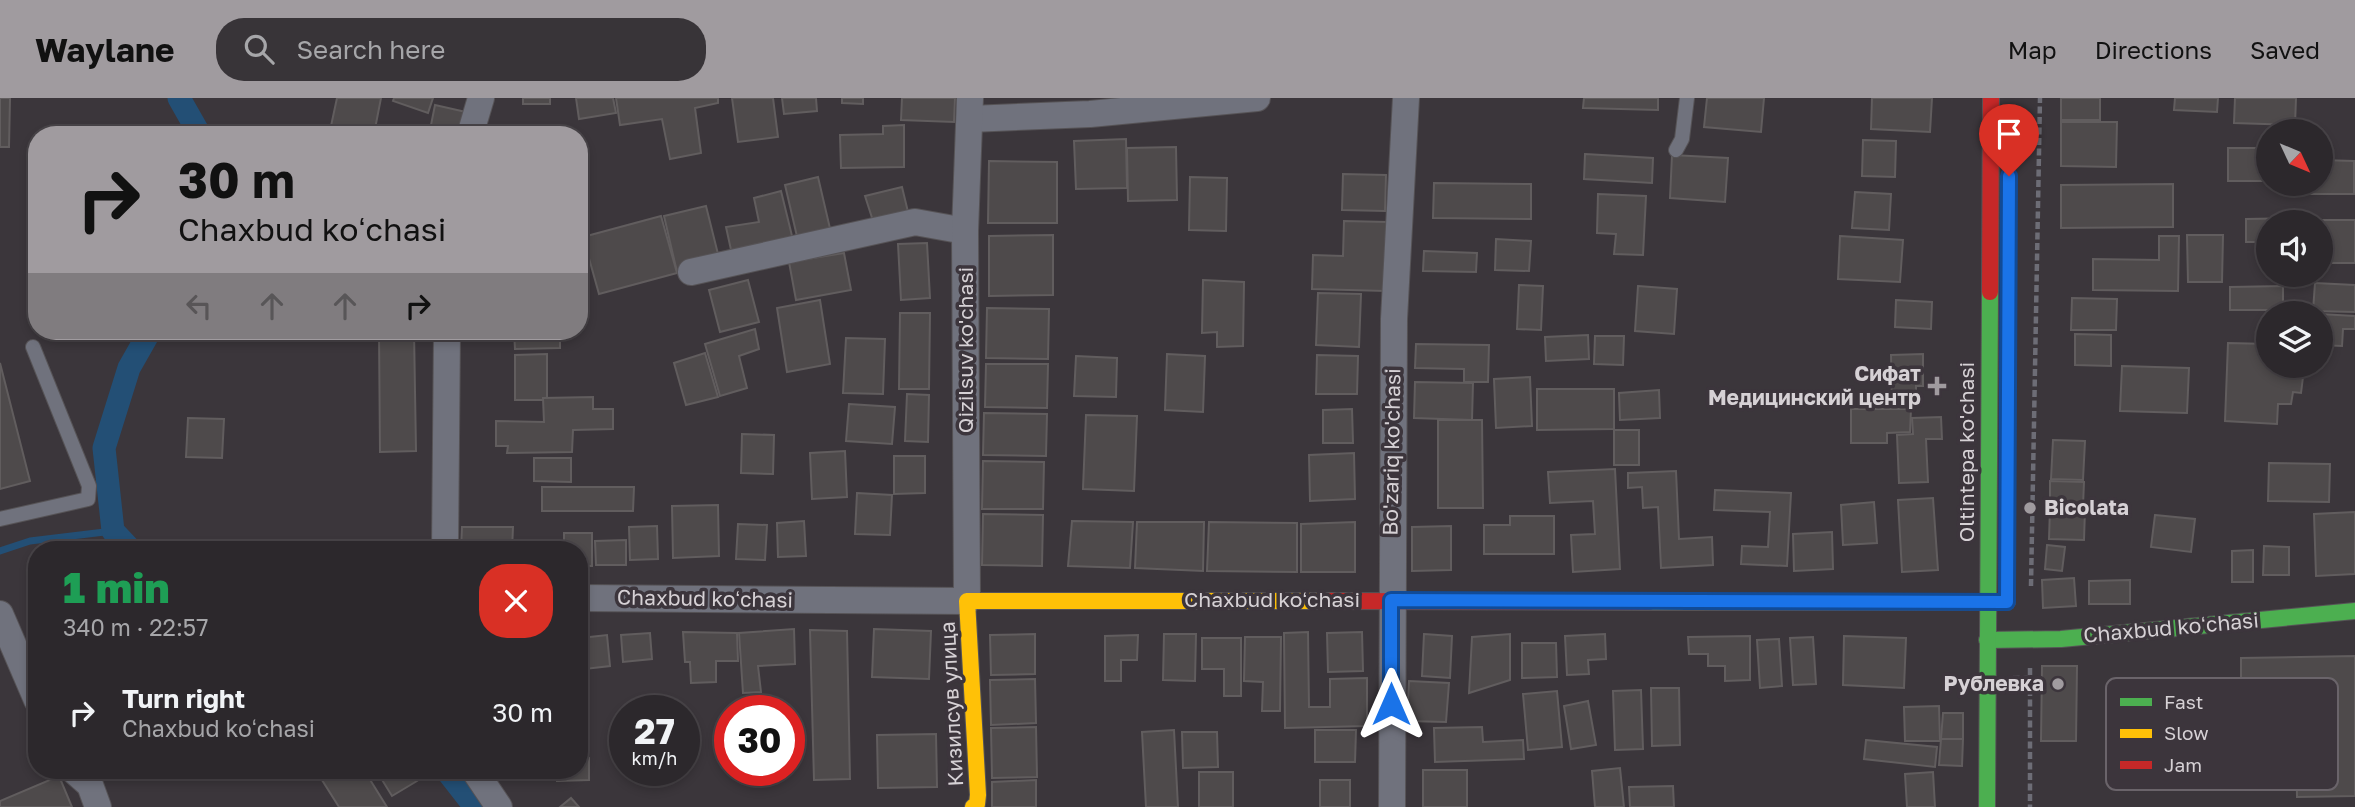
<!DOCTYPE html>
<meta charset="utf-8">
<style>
:root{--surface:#2c282c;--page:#383438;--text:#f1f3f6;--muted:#a6a6a9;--line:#484448;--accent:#a09b9f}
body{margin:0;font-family:"Golos Text",sans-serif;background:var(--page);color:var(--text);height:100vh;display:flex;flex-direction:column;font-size:26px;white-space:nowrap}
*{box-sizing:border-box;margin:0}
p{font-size:23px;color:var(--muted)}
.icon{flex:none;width:38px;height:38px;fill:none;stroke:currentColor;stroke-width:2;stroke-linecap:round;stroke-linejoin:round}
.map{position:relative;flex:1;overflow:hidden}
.sheet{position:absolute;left:28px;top:443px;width:560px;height:238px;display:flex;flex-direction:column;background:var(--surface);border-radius:28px;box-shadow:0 4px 10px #0003,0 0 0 2px var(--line)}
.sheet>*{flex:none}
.top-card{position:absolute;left:28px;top:28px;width:560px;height:214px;border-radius:28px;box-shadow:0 4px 10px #0003,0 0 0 2px var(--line);background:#a09b9f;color:#111;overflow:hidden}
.needle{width:46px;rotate:134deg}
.tools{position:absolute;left:2256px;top:21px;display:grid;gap:14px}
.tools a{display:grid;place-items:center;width:77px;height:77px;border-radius:50%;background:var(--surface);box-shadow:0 4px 10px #0003,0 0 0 2px var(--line);font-size:35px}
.speed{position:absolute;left:609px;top:597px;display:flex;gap:14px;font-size:35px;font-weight:700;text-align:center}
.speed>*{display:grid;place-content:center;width:91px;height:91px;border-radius:50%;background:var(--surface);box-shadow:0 4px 10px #0003,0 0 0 2px var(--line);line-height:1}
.speed small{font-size:18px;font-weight:400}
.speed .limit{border:10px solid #d22;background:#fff;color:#111}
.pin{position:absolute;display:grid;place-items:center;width:60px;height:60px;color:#fff;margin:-72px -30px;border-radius:50% 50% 50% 0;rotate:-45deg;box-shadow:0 0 7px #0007}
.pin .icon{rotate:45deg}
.me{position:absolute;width:77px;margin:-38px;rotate:0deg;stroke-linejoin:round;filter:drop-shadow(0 0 5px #0008)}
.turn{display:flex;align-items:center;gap:24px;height:147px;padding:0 35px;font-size:32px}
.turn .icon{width:91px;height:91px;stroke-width:2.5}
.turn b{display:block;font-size:49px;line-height:60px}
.lanes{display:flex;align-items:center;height:66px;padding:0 35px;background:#0003;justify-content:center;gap:35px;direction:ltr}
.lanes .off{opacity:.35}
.round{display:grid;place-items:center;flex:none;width:74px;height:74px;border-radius:28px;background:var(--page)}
.headline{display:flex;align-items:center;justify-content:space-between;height:119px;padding:0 35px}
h1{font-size:42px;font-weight:800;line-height:52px;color:#1e9e55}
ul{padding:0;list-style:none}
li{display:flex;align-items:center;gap:21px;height:105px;padding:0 35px}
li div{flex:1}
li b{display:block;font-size:26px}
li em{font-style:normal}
header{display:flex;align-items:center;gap:42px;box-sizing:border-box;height:98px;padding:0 35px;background:var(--accent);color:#111}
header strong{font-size:33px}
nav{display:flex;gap:38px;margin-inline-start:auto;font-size:24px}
.search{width:490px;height:63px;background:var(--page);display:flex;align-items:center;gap:18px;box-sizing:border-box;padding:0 24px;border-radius:28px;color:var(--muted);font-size:26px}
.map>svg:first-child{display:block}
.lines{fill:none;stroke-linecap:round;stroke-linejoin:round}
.stream{stroke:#234f75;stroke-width:7}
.canal{stroke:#234f75;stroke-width:23}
.building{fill:#4e4a4b;stroke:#615d5e;stroke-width:2}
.lane-casing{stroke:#565356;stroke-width:16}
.street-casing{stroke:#565356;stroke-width:28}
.fast-casing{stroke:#565356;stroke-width:18}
.slow-casing{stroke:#565356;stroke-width:18}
.jam-casing{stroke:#565356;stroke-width:18}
.path{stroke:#6d6d76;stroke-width:4.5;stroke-dasharray:7 3.5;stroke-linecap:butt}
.lane{stroke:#70727d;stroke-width:14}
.street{stroke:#70727d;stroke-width:26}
.fast{stroke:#4caf50;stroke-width:16}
.slow{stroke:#ffc107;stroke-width:16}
.jam{stroke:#c62828;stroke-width:16}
.route-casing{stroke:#114b97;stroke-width:18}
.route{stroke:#1a73e8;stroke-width:12}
.poi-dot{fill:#a09b9f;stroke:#3c353c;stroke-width:2.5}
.labels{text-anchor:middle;stroke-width:7;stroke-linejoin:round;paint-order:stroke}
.street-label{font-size:21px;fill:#d6d1d5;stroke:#3c353c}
.poi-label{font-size:21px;font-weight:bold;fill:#d6d1d5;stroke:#3c353c;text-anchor:end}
.key{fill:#3c353c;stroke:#6a646a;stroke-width:2}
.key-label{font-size:19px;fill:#d6d1d5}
</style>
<header>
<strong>Waylane</strong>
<div class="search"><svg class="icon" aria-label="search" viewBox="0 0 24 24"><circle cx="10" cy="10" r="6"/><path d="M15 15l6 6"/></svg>Search here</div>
<nav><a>Map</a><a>Directions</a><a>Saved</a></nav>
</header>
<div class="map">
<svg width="2355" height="709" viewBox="0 0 2355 709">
<rect width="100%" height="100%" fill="#3b363b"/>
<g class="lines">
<polyline class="stream" points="0,453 30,443 113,433"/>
<g class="canal">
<polyline points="179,0 200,37"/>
<polyline points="131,452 113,433 104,350 129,270 150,233"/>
<polyline points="446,672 475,709"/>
</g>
</g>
<g class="building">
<polygon points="0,0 10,0 9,49 0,49"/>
<polygon points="337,0 381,0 374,36 331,28"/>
<polygon points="394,0 433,0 428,15 393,3"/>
<rect x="523" y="0" width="27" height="6"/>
<polygon points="576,0 613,0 616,15 579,21"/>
<polygon points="616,0 718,0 718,5 695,10 701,55 670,61 662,21 620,27"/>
<polygon points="732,0 773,0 778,39 738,44"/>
<polygon points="782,0 816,0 817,13 784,16"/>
<polygon points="842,0 863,0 863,6 842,5"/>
<polygon points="902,0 955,0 954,24 901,22"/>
<polygon points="1584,0 1658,0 1658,12 1583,10"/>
<polygon points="1707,0 1764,0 1761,34 1704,29"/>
<polygon points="1872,0 1932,0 1930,34 1871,31"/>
<rect x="2061" y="0" width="39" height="22"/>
<polygon points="2175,0 2218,0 2217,14 2174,12"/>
<polygon points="2235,0 2296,0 2295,27 2234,25"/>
<polygon points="435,7 466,14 461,37 429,37"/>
<polygon points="2061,24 2117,24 2116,69 2061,68"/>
<polygon points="904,27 904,69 841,70 840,37 883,36 883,28"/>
<polygon points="1126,41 1127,90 1076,91 1074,43"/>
<polygon points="1863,42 1896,43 1895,79 1862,78"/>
<polygon points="1176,49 1177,102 1128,103 1127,50"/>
<rect x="2228" y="50" width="40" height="33"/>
<polygon points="1585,56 1653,60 1652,85 1584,81"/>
<polygon points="1672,57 1728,60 1725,104 1670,100"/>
<polygon points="2320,62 2354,63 2354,96 2310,96 2310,86 2320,86"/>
<polygon points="989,63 1057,64 1057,125 988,125"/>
<polygon points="1343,76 1386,77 1385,113 1342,112"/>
<polygon points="818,79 832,139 799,147 785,87"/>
<polygon points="1190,79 1227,80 1226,133 1189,132"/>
<polygon points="1434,85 1531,86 1531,121 1433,120"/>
<polygon points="2173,86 2173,129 2061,130 2061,87"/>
<polygon points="902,89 909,118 874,126 865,98"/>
<polygon points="781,93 794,146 733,161 726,129 759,124 754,100"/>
<polygon points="1855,94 1891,96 1889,132 1852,130"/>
<polygon points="1598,96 1646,98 1643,157 1614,156 1616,136 1597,135"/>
<polygon points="706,108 720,164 677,174 664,118"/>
<polygon points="661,118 677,175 599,196 583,139"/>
<polygon points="2308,120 2308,124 2268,124 2268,144 2246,144 2246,121"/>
<polygon points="2316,122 2355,122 2355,165 2320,165 2320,124"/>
<polygon points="1344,123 1388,124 1386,193 1312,191 1313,157 1343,158"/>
<polygon points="1053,137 1053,197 989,198 989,138"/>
<polygon points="2187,137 2223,137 2222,184 2188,184"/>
<polygon points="1840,138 1903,142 1900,184 1838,181"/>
<polygon points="2159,138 2179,138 2178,193 2093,192 2093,161 2159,162"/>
<polygon points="1496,141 1531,143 1529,173 1495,172"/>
<polygon points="927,145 930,200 901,202 898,146"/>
<polygon points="1424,153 1477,155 1476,174 1423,173"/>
<polygon points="844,155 851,192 796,202 789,164"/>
<polygon points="748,182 759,224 720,234 709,192"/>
<polygon points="1203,182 1244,184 1243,248 1217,249 1217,234 1202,235"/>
<polygon points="2315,185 2355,187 2355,214 2313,213"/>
<polygon points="1519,187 1543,188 1541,232 1517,231"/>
<polygon points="1638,188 1677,191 1674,236 1635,233"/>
<polygon points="2283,188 2283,212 2230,212 2230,189"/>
<polygon points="1318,195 1361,196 1359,249 1316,247"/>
<polygon points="2072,200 2117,201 2116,232 2071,232"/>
<polygon points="820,202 830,266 787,274 777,210"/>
<polygon points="1896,202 1932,204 1931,231 1895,229"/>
<polygon points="987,210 1049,211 1048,261 986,260"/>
<polygon points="900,215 930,215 929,291 899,291"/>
<polygon points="2320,216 2355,218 2355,231 2343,231 2342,248 2320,247"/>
<polygon points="755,231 759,251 739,258 747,290 720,298 705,246"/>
<polygon points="379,233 414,233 416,353 380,354"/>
<polygon points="514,233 560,233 560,250 515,251"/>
<polygon points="2075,236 2111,237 2111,268 2075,267"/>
<polygon points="1588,237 1589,261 1546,263 1545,239"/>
<polygon points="1595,238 1624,238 1623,267 1594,266"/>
<polygon points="846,240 885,241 883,296 843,295"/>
<polygon points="2228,245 2268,246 2268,268 2293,268 2292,278 2303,279 2301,295 2293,294 2291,306 2278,306 2277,326 2225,323"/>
<polygon points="1416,246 1489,247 1488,284 1464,284 1464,271 1415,270"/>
<polygon points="705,255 718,299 686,307 674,265"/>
<polygon points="547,256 547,302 515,302 515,257"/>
<polygon points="1167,256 1205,258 1203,314 1165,312"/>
<polygon points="1923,256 1923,288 1916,288 1916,308 1892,308 1891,257"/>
<polygon points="1317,257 1358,258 1357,296 1316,296"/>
<polygon points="1076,258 1117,260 1116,299 1074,298"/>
<polygon points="0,265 30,383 0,391"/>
<polygon points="986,266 1048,266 1047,310 985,309"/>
<polygon points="2122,268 2189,270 2187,315 2120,313"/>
<polygon points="1530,279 1532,328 1496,330 1494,281"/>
<polygon points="1415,284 1473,285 1472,322 1414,320"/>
<polygon points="1537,291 1614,291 1614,331 1537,332"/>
<polygon points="1659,292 1660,320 1620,322 1619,295"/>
<polygon points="907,296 929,297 928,344 905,343"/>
<polygon points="593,299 593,311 613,311 613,331 573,332 572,354 507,355 508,348 496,348 496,323 544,324 543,300"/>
<polygon points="849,306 895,309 892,346 846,343"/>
<polygon points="1352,311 1353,345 1323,345 1323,312"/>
<polygon points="1851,311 1911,311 1910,334 1887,335 1887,345 1851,345"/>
<polygon points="984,315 1047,316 1046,358 983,357"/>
<polygon points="1086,317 1137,318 1134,393 1083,391"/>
<polygon points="1941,319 1942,341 1926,341 1928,384 1899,385 1897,337 1913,336 1912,320"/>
<polygon points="188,320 224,321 222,360 186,359"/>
<polygon points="1438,322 1482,322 1483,410 1438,410"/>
<rect x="1614" y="332" width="25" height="35"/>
<polygon points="742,336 774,337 773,376 741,375"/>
<polygon points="2053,342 2085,343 2083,382 2051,381"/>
<polygon points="845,353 847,399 812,401 810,355"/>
<polygon points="1354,355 1355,401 1310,403 1309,357"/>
<polygon points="894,358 925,358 925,395 894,396"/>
<polygon points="534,360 571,360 571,384 534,383"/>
<polygon points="983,363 1044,364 1043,411 982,411"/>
<polygon points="2269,365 2330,366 2329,404 2268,403"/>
<polygon points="1615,371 1620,471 1573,474 1571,437 1595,436 1593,403 1550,405 1548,374"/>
<polygon points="1676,373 1679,441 1712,439 1713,467 1661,470 1658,409 1643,410 1642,389 1628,390 1628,375"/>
<polygon points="2050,383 2084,384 2083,408 2050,407"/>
<polygon points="542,389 634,389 633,413 542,413"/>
<polygon points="1715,392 1791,395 1787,468 1741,466 1742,448 1768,449 1770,414 1714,412"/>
<polygon points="857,395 892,397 890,437 855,436"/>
<polygon points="1933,400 1938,472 1902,474 1898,402"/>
<polygon points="1874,404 1877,445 1843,447 1841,407"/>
<polygon points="718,407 719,458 673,460 672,408"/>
<polygon points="2050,410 2085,411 2084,442 2049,441"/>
<polygon points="2355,414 2355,476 2316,478 2314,416"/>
<polygon points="983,416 1043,417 1042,468 982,467"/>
<polygon points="2155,417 2195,421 2191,454 2151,449"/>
<polygon points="1510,418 1554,418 1554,456 1484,456 1484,427 1510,427"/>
<polygon points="804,423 806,458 778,459 777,425"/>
<polygon points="1072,423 1133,424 1130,470 1068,468"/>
<polygon points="1137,424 1204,424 1203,473 1135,470"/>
<polygon points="1209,424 1297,425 1297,474 1207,473"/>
<polygon points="1355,424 1355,474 1301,474 1301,426"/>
<polygon points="738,426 767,427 765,462 736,461"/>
<polygon points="657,428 658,461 630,462 629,429"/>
<polygon points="1451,428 1451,472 1412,473 1412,429"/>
<polygon points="462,429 513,429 512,452 461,452"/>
<polygon points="1832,434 1833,471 1794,473 1793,436"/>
<polygon points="564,435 592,435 592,468 579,468 579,452 564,452"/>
<polygon points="626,442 626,467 596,467 595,443"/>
<polygon points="2047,447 2065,449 2062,473 2045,471"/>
<polygon points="2264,448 2289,449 2289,477 2263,477"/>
<polygon points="2253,452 2253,484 2232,484 2232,453"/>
<polygon points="2074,480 2076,508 2043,510 2042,482"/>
<polygon points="2130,482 2130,506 2089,506 2089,483"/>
<polygon points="794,531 795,566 758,568 761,594 743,595 739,535"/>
<polygon points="874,531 931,533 929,581 872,579"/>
<polygon points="810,532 847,533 850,681 814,682"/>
<polygon points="683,534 737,535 738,563 716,563 716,584 691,585 690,564 685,564"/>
<polygon points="1308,534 1309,609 1330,609 1330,581 1367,580 1367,628 1285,630 1284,535"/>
<polygon points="1362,534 1363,573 1328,574 1327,535"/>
<polygon points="650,535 652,561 623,564 621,537"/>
<polygon points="1035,536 1035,576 991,577 990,537"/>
<polygon points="1164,536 1196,536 1195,583 1163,582"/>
<polygon points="1424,536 1452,538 1450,580 1422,578"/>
<polygon points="1510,536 1510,582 1469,595 1472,539"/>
<polygon points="1605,536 1606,561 1588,562 1589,576 1567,577 1565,538"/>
<polygon points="607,537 610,568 585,571 581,540"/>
<polygon points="1138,537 1137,562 1121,562 1121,583 1105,583 1105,538"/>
<polygon points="1750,538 1750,582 1725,583 1725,568 1708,568 1708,556 1689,556 1688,539"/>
<polygon points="1844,538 1906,540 1904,590 1843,587"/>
<polygon points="1245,539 1281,539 1280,613 1262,613 1263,584 1244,583"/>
<polygon points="1813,539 1816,586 1793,587 1790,540"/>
<polygon points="1202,540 1241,540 1241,598 1224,598 1224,571 1202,571"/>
<polygon points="1779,541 1782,588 1760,590 1757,542"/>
<polygon points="1522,545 1556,545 1557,579 1522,580"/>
<polygon points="2355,558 2355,698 2297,699 2295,596 2241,597 2241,560"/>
<polygon points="2042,568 2077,568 2076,643 2041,643"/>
<polygon points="579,577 583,577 588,628 579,628"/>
<polygon points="1035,581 1036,625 991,627 990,582"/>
<polygon points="1409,583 1449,585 1446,624 1407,623"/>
<polygon points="1651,590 1679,590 1680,647 1652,648"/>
<polygon points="1641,592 1643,651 1615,652 1613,593"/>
<polygon points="1557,593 1562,649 1528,652 1523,596"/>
<polygon points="1588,603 1596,647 1571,651 1564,608"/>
<polygon points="1939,608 1940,643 1905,643 1904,609"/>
<polygon points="1943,615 1963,615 1963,641 1941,641"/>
<polygon points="1036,629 1037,679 992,680 991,630"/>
<polygon points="1482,629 1483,644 1523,642 1524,661 1435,664 1434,630"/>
<polygon points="1174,632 1178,709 1146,709 1142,634"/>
<polygon points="1315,632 1356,632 1355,664 1315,664"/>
<polygon points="1182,634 1217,634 1218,669 1183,670"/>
<polygon points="936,636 937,689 878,690 877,637"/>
<polygon points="1941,641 1963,641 1962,668 1939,667"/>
<polygon points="1866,642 1937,649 1935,669 1864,661"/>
<polygon points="579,660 589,660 589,682 557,683 557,672 579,672"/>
<polygon points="1620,670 1624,709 1595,709 1592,673"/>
<polygon points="338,672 364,672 387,709 339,709 322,682"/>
<polygon points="376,672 410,672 417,683 392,698"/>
<polygon points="748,672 777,672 777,678 749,679"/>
<rect x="1423" y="672" width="44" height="37"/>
<rect x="1199" y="674" width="34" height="35"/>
<polygon points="1933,674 1935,709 1907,709 1905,676"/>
<polygon points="59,678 72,709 0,709 0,703"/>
<polygon points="1036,682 1036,709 992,709 992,684"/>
<rect x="1320" y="682" width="30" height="27"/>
<polygon points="1673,688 1674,709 1630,709 1629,689"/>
<polygon points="571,700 579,709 560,709"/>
</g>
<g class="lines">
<defs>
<g id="lane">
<polyline points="1676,52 1682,41 1687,0"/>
<polyline points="0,421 88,401 89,388 33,249"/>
</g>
<g id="street">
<polyline points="970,21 1090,16 1257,0"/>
<polyline points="470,37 481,0"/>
<polyline points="691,174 915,124 965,133"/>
<polyline points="445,452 447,233"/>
<polyline points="579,500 967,503 965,133 970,0"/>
<polyline points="0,516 37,602"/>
<polyline points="73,672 90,687 98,709"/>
<polyline points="474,672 499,709"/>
<polyline points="1392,709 1394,221 1406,0"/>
</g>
<g id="fast">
<polyline points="1987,542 2061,541 2355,513"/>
<polyline points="1987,709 1990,194"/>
</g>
<g id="slow">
<polyline points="1649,504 2007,504"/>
<polyline points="973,709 977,706 978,697 967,503 1322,503"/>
</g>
<g id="jam">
<polyline points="1990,194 1991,0"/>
<polyline points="1322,503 1649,504"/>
</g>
</defs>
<use href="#lane" class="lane-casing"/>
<use href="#street" class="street-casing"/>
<use href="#fast" class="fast-casing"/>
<use href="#slow" class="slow-casing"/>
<use href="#jam" class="jam-casing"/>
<g class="path">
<polyline points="2031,488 2040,0"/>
<polyline points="2030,570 2030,709"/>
<polyline points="2013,580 2030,580"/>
</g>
<use href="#lane" class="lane"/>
<use href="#street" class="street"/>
<use href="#fast" class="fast"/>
<use href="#slow" class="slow"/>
<use href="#jam" class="jam"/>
</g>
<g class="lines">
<defs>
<polyline id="route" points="1391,606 1391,502 2007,504 2009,78"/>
</defs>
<use href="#route" class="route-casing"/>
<use href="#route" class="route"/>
</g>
<g class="poi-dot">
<path d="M1933.5 277.5h7v7h7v7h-7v7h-7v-7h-7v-7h7z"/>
<circle cx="2030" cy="410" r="7"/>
<circle cx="2058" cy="586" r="7"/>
</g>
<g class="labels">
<g class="street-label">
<text transform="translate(966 252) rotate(-90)" y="7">Qizilsuv ko'chasi</text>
<text transform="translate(1392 354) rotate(-89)" y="7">Bo'zariq ko'chasi</text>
<text transform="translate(1967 354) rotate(-90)" y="7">Oltintepa ko'chasi</text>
<text transform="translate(705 501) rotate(1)" y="7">Chaxbud koʻchasi</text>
<text x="1272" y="509">Chaxbud koʻchasi</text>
<text transform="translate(2171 530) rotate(-5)" y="7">Chaxbud koʻchasi</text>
<text transform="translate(952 606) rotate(-93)" y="7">Кизилсув улица</text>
</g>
<g class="poi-label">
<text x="1921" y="283">Сифат<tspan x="1921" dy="24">Медицинский центр</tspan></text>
<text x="2044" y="417" text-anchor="start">Bicolata</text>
<text x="2044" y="593">Рублевка</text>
</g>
</g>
<rect x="2106" y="580" width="232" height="112" rx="10" class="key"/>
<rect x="2120" y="600" width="32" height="8" fill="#4caf50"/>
<rect x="2120" y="631" width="32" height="9" fill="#ffc107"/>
<rect x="2120" y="663" width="32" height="8" fill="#c62828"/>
<g class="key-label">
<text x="2164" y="611">Fast</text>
<text x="2164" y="642">Slow</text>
<text x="2164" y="674">Jam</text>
</g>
</svg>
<div class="tools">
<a><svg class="needle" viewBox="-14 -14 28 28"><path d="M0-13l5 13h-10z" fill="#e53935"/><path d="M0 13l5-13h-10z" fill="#a6a6a9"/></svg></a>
<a><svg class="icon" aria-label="sound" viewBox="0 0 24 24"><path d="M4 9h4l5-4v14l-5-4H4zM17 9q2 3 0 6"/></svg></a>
<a><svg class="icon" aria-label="layers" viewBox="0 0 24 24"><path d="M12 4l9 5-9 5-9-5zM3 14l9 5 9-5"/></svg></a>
</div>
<div class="speed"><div>27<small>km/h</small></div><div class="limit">30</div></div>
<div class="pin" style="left:2009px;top:78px;background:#d93025"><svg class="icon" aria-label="arrive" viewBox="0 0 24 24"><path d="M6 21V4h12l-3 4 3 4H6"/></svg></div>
<svg class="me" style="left:1391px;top:606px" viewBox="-20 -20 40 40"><path d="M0-17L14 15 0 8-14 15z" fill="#1a73e8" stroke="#fff" stroke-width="4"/></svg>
<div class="top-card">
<div class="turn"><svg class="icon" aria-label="right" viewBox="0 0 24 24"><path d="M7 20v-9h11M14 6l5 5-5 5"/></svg><div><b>30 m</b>Chaxbud koʻchasi</div></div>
<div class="lanes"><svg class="icon off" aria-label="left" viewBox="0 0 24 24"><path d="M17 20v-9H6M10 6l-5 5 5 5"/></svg><svg class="icon off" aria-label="ahead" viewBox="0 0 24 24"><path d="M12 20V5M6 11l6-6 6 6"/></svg><svg class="icon off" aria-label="ahead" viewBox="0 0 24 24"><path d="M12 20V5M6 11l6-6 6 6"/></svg><svg class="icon" aria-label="right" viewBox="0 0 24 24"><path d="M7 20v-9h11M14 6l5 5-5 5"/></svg></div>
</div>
<section class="sheet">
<div class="headline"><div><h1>1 min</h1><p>340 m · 22:57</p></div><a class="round" style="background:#d93025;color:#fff"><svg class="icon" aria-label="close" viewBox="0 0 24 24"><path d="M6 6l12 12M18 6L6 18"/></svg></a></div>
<ul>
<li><svg class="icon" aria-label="right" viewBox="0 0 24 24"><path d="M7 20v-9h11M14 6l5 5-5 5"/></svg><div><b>Turn right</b><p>Chaxbud koʻchasi</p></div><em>30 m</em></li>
</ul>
</section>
</div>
